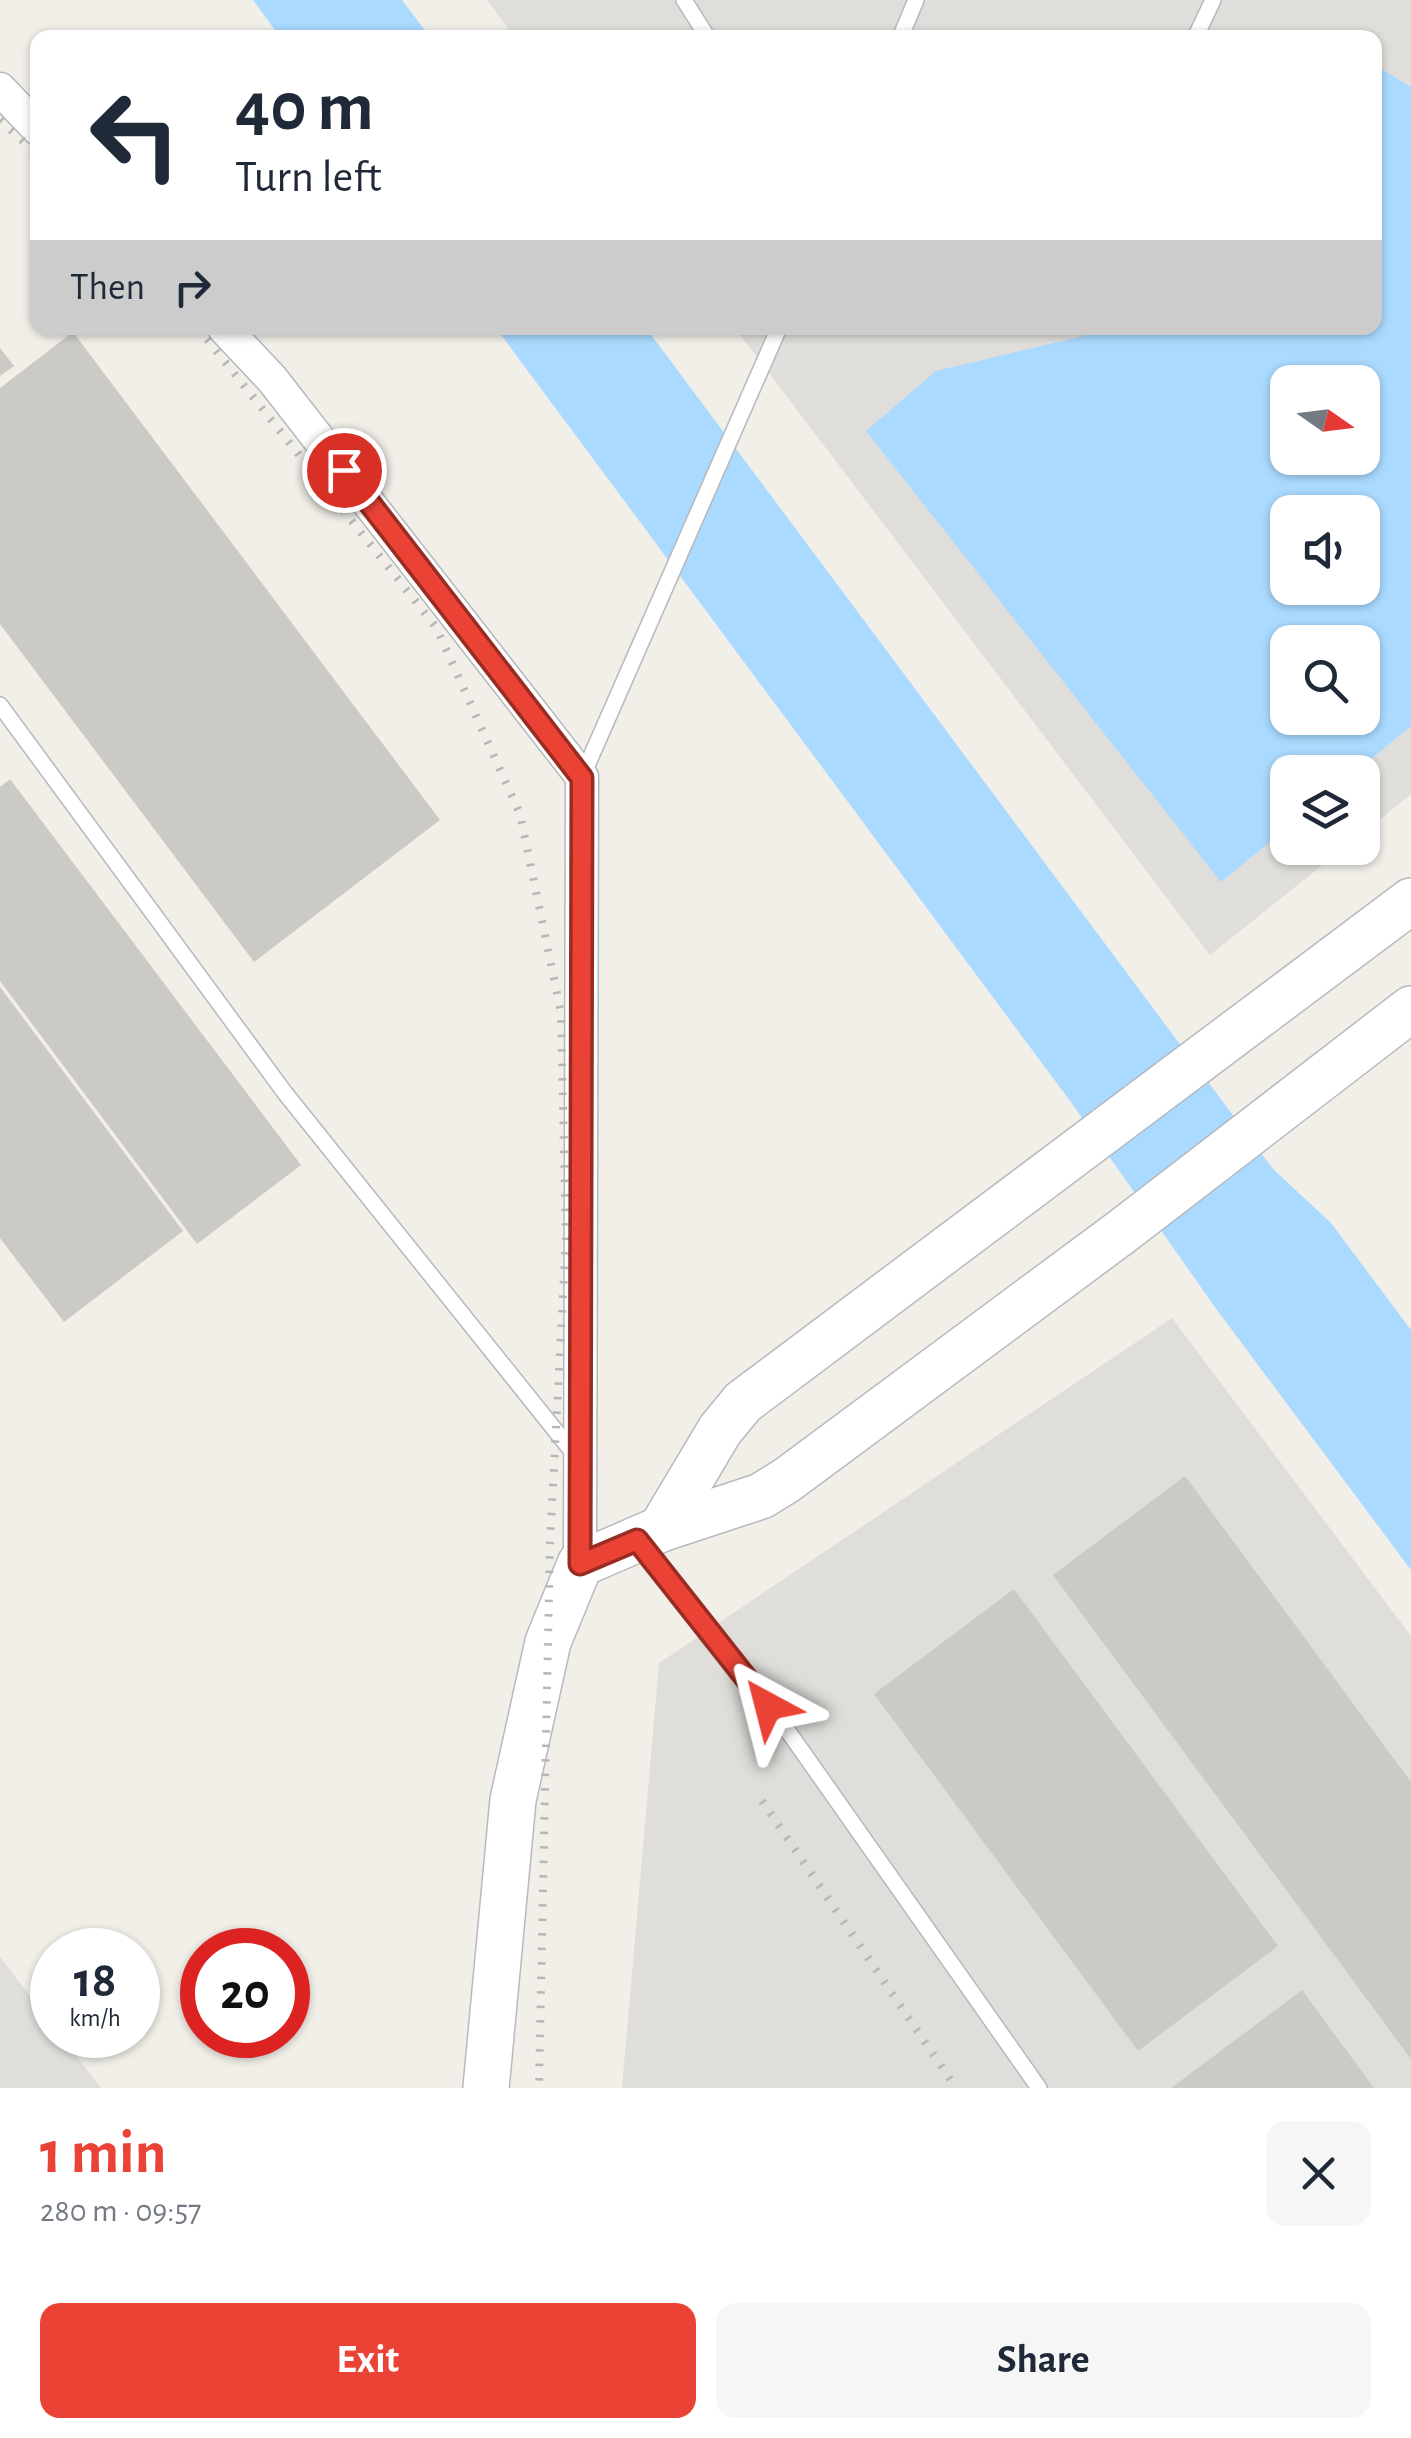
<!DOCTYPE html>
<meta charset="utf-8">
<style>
:root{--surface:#fff;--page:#f6f6f7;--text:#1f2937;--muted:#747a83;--accent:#ea4335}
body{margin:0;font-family:"Alegreya Sans",sans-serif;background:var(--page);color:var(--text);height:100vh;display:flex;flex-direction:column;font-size:38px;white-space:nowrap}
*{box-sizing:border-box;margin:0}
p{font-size:32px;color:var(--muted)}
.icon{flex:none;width:55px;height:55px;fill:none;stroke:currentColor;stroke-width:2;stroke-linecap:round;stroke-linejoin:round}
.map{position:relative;height:2088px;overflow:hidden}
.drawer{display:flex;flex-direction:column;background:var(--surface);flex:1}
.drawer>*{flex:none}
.hud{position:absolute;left:30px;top:30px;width:1352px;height:305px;border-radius:20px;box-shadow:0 2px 8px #0004;background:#fff;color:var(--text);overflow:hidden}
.needle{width:65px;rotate:104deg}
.tools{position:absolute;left:1270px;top:365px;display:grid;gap:20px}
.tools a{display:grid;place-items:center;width:110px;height:110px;border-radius:20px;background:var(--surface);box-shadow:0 2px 8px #0004;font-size:50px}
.speed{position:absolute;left:30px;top:1928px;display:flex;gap:20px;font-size:50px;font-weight:700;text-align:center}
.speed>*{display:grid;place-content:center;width:130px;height:130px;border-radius:50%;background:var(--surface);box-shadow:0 2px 8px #0004;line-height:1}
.speed small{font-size:25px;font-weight:400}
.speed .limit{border:15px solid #d22;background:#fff;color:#111}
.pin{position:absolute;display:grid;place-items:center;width:85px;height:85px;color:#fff;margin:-42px;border:5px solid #fff;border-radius:50%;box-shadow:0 2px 10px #0007}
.me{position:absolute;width:110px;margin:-55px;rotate:322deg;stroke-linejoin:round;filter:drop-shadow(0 0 8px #0008)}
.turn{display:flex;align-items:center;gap:35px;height:210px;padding:0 40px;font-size:45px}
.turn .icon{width:130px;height:130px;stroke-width:2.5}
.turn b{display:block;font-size:70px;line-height:85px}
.then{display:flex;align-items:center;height:95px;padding:0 40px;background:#0003;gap:20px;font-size:38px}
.round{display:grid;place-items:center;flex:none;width:105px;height:105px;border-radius:20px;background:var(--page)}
.head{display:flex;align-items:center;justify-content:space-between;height:170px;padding:0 40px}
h1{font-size:60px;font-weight:600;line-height:75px;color:var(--accent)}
.cta{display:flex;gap:20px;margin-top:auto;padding:20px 40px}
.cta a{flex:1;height:115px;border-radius:20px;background:var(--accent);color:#fff;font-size:40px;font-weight:600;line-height:115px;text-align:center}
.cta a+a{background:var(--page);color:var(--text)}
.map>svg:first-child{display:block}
.industrial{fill:#e0deda;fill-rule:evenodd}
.water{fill:#aadaff;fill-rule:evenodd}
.building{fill:#cccac5}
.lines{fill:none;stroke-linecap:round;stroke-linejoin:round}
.lane-casing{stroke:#b5b8bc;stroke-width:18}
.street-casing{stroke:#b5b8bc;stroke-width:35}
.secondary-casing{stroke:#b6babf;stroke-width:48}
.lane{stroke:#fff;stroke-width:15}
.street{stroke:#fff;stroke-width:32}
.secondary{stroke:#fff;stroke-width:45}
.rail{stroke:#b6b7b8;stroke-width:8;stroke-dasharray:2.5 12;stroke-linecap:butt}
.route-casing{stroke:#982c22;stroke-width:25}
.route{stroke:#ea4335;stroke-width:18}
</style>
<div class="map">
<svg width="1411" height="2088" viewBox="0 0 1411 2088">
<rect width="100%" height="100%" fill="#f1efe8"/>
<g class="industrial">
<path d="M487 0H1411V794L1363 833 1362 772H1288V848H1344L1210 955 735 328H1375V38H515ZM1288 382H1362V458H1288ZM1288 512H1362V588H1288ZM1288 642H1362V718H1288Z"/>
<polygon points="1172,1318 1411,1636 1411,2088 622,2088 659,1663"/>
<polygon points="0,1957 52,2025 52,2035 60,2035 101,2088 0,2088"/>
</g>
<g class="water">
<polygon points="253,0 402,0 430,37 280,37"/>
<path d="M1375 65 1411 87V726L1355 772H1288L1287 828 1221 882 866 431 936 371 1079 337 1099 328H1375ZM1288 382H1362V458H1288ZM1288 512H1362V588H1288ZM1288 642H1362V718H1288Z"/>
<polygon points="496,328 646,328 1273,1169 1331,1223 1411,1330 1411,1570 1217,1310 1073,1105"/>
</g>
<g class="building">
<polygon points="73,332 440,820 254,962 0,624 0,388"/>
<polygon points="0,348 14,366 0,376"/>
<polygon points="10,779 301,1165 197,1244 0,981 0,787"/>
<polygon points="0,987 183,1231 64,1322 0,1238"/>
<polygon points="1185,1476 1411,1782 1411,2059 1053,1575"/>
<polygon points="1014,1589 1278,1946 1138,2051 874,1694"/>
<polygon points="1302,1990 1374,2088 1171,2088"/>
</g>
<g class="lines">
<defs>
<g id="lane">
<polyline points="684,0 708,38"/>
<polyline points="900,38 916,0"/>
<polyline points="1195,38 1213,0"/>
<polyline points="0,705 285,1093 575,1455"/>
<polyline points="582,777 779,328"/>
<polyline points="639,1543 790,1734 1039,2088"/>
</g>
<g id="street">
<polyline points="0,89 38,129"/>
<polyline points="224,328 272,379 582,777 580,1564"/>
</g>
<g id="secondary">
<polyline points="661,1529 720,1430 743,1402 1411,901"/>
<polyline points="486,2088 513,1800 548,1642 580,1564 661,1529 761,1496 787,1480 1124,1230 1411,1009"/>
</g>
</defs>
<use href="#lane" class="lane-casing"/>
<use href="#street" class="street-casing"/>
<use href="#secondary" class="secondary-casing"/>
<use href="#lane" class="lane"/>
<use href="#street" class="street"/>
<use href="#secondary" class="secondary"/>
<g class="rail">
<polyline points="0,120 38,155"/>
<polyline points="198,328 436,627 520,814 561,1013 566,1238 550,1542 539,2088"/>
<polyline points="762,1801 956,2088"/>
</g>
</g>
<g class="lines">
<defs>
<polyline id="route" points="344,470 582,778 580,1564 637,1540 768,1706"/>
</defs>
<use href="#route" class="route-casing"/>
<use href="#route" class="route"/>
</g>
</svg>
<div class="tools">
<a><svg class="needle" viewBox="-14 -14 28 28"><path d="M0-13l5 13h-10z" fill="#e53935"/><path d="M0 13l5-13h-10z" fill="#747a83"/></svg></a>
<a><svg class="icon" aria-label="sound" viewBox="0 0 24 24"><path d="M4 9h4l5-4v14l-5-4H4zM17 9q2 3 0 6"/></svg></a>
<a><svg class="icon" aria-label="search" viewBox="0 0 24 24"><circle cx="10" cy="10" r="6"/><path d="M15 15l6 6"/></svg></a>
<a><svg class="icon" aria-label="layers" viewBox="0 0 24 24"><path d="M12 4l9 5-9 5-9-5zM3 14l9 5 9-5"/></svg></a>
</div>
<div class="speed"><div>18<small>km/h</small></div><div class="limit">20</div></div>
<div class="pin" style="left:344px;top:470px;background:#d93025"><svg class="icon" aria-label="arrive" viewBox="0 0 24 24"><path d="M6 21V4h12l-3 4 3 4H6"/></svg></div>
<svg class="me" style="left:768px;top:1706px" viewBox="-20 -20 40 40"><path d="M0-17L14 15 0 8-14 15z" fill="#ea4335" stroke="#fff" stroke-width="4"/></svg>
<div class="hud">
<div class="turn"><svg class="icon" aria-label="left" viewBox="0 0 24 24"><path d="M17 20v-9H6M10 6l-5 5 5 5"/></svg><div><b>40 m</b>Turn left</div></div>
<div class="then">Then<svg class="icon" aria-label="right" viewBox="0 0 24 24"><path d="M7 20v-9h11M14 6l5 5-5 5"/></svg></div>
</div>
</div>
<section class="drawer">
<div class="head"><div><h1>1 min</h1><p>280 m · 09:57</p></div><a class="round"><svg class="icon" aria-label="close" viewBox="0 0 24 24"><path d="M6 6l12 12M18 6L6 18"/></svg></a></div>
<div class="cta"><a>Exit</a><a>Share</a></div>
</section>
